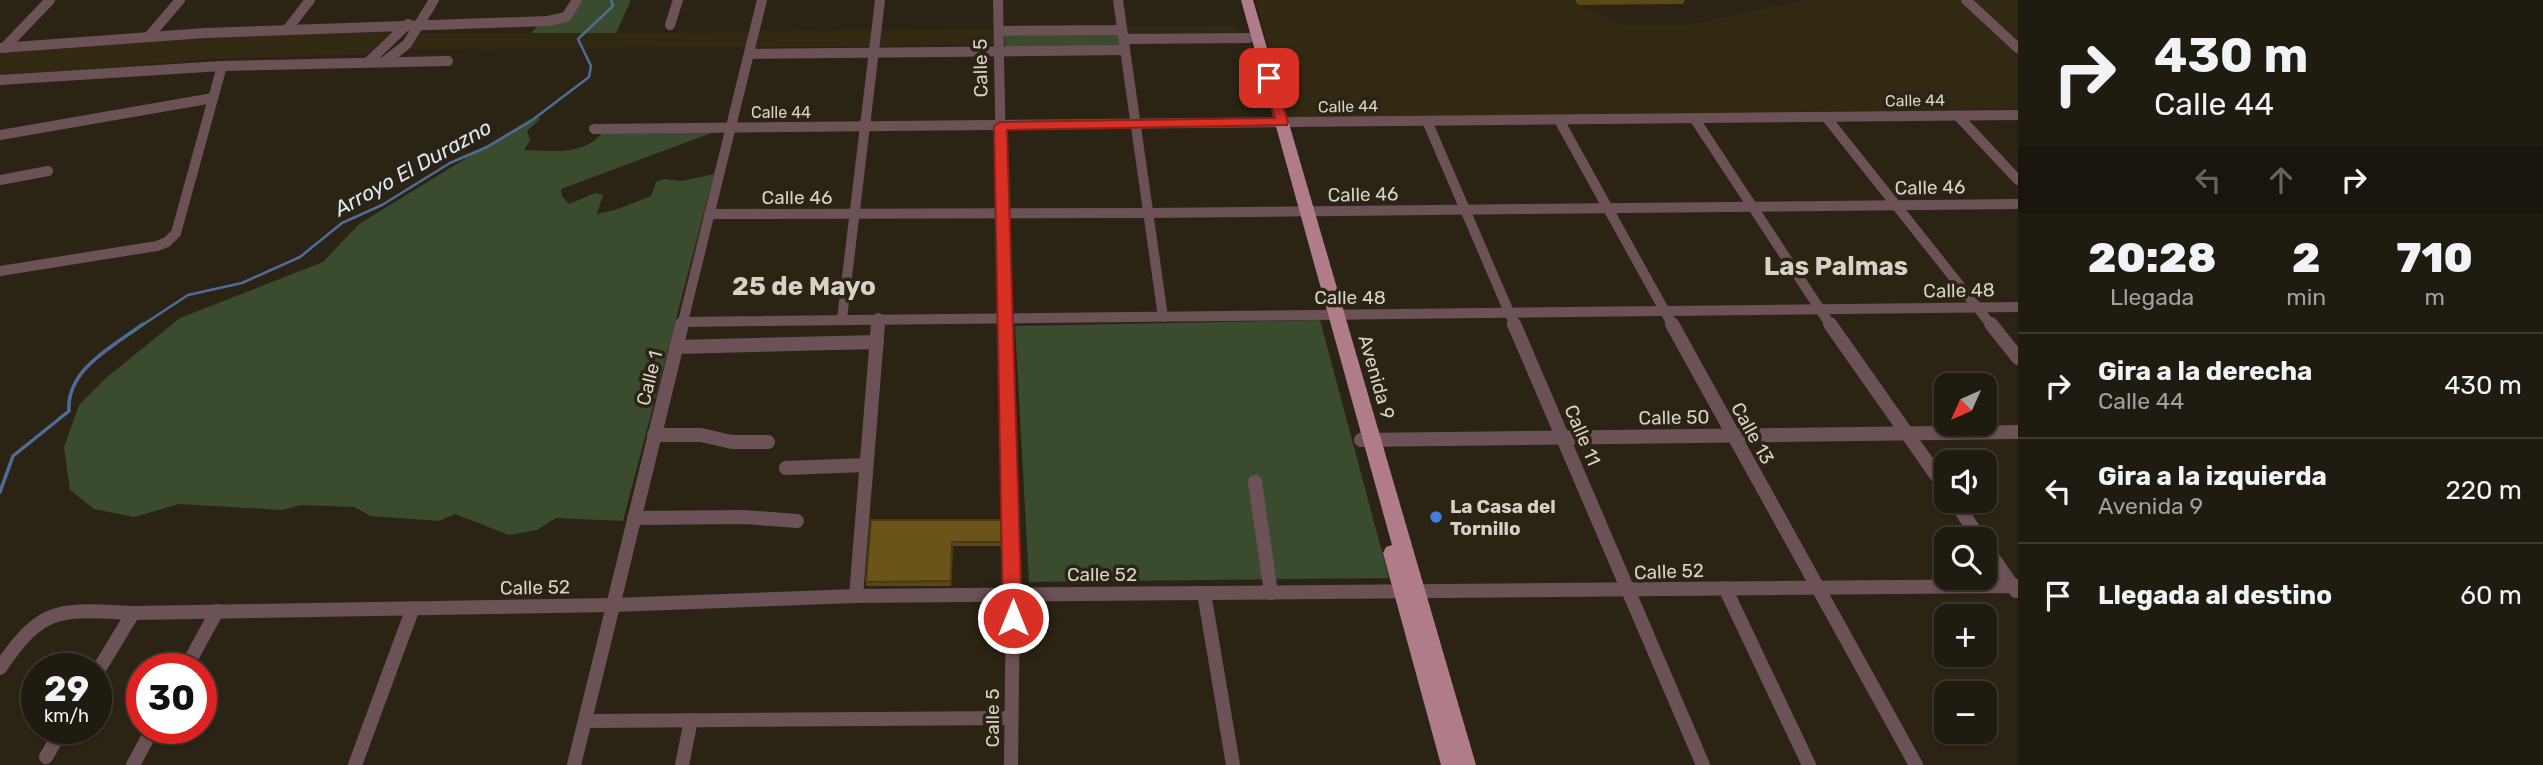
<!DOCTYPE html>
<html lang="es">
<meta charset="utf-8">
<style>
:root{--surface:#201b10;--page:#282419;--text:#f1f3f6;--muted:#a2a19f;--line:#3d3930}
body{margin:0;font-family:Rubik,sans-serif;background:var(--page);color:var(--text);height:100vh;display:flex;flex-direction:column;font-size:26px;white-space:nowrap}
*{box-sizing:border-box;margin:0}
p{font-size:23px;color:var(--muted)}
.icon{flex:none;width:38px;height:38px;fill:none;stroke:currentColor;stroke-width:2;stroke-linecap:round;stroke-linejoin:round}
.map{position:relative;flex:1;overflow:hidden}
.sheet{display:flex;flex-direction:column;background:var(--surface);width:525px}
.sheet>*{flex:none}
.hud{background:#201b10;color:var(--text);overflow:hidden}
.needle{width:46px;rotate:225deg}
.tools{position:absolute;left:1934px;top:373px;display:grid;gap:14px}
.tools a{display:grid;place-items:center;width:63px;height:63px;border-radius:14px;background:var(--surface);box-shadow:0 2px 5px #0004,0 0 0 2px var(--line);font-size:35px}
.speed{position:absolute;left:21px;top:653px;display:flex;gap:14px;font-size:35px;font-weight:700;text-align:center}
.speed>*{display:grid;place-content:center;width:91px;height:91px;border-radius:50%;background:var(--surface);box-shadow:0 2px 5px #0004,0 0 0 2px var(--line);line-height:1}
.speed small{font-size:18px;font-weight:400}
.speed .limit{border:10px solid #d22;background:#fff;color:#111}
.pin{position:absolute;display:grid;place-items:center;width:60px;height:60px;color:#fff;margin:-30px;border-radius:14px;box-shadow:0 4px 10px #0006}
.me{position:absolute;width:77px;margin:-38px;rotate:0deg;stroke-linejoin:round;filter:drop-shadow(0 0 5px #0008)}
.turn{display:flex;align-items:center;gap:24px;height:147px;padding:0 21px;font-size:32px}
.turn .icon{width:91px;height:91px;stroke-width:2.5}
.turn b{display:block;font-size:49px;line-height:60px}
.lanes{display:flex;align-items:center;height:66px;padding:0 21px;background:#0003;justify-content:center;gap:35px;direction:ltr}
.lanes .off{opacity:.35}
.eta{display:flex;justify-content:space-evenly;align-items:center;height:119px;text-align:center}
.eta b{font-size:42px;font-weight:800;line-height:49px}
ul{padding:0;list-style:none}
li{display:flex;align-items:center;gap:21px;height:105px;padding:0 21px;border-top:2px solid var(--line)}
li div{flex:1}
li b{display:block;font-size:26px}
li em{font-style:normal}
main{display:flex;flex:1;min-height:0}
.map>svg:first-child{display:block}
.built{fill:#322913}
.green{fill:#3a4b2e}
.lines{fill:none;stroke-linecap:round;stroke-linejoin:round}
.stream-far1{stroke:#4e6c9a;stroke-width:2.5}
.stream{stroke:#4e6c9a;stroke-width:3.5}
.minor-far1{stroke:#6c5157;stroke-width:10}
.minor{stroke:#6c5157;stroke-width:14}
.primary{fill:#b17c89;fill-rule:evenodd}
.wall{fill:#5c4816}
.building{fill:#6b5419;stroke:#4b3b12;stroke-width:2}
.route{fill:#d93025;stroke:#8d1f18;stroke-width:2}
.shop-dot{fill:#3f7fe0;stroke:#2b2415;stroke-width:2.5}
.labels{text-anchor:middle;stroke-width:7;stroke-linejoin:round;paint-order:stroke}
.far-street-label{font-size:16px;fill:#d6d2c8;stroke:#2b2415}
.street-label{font-size:19px;fill:#d6d2c8;stroke:#2b2415}
.poi-label{font-size:19px;font-weight:bold;fill:#d6d2c8;stroke:#2b2415;text-anchor:start}
.water-label{font-size:21px;font-style:italic;fill:#dce5f4;stroke:#2b2415}
.district-label{font-size:26px;font-weight:bold;fill:#d6d2c8;stroke:#2b2415}
</style>
<main>
<div class="map">
<svg width="2018" height="765" viewBox="0 0 2018 765">
<rect width="100%" height="100%" fill="#2b2415"/>
<g class="built">
<polygon points="1256,0 1574,0 1578,5 1621,25 1687,25 1808,0 2018,0 2018,109 1288,118"/>
<polygon points="1237,26 1241,35 1127,37 1127,27"/>
<polygon points="993,29 994,44 880,46 881,30"/>
<polygon points="392,30 367,54 213,59 0,76 0,51 96,42"/>
<polygon points="871,30 870,46 756,47 759,32"/>
<polygon points="751,32 747,47 410,49 420,34"/>
</g>
<g class="green">
<path d="M581 0H631L616 33H531L539 24C562 20 570 23 581 0Z"/>
<polygon points="1118,31 1120,48 1005,49 1004,33"/>
<path d="M541 118 527 131 530 140 524 150C552 151 584 156 603 132L717 131 561 189 562 196 569 204 595 193 603 195 597 214 615 210 651 196 656 182 664 179 682 181 714 174 623 521 556 518 537 530 509 535 455 514 439 521 371 516 354 507 301 505 282 510 179 504 134 517 94 509 70 490 64 447 79 405 107 377 180 318 323 262 359 224 530 119Z"/>
<polygon points="1320,320 1389,578 1029,582 1015,326"/>
</g>
<g class="lines">
<polyline class="stream-far1" points="141,326 188,295 242,283 300,257 342,223 382,205 450,163 487,147 531,121 589,77 591,66 578,39 613,6 611,0"/>
<path class="stream" d="M0 492 13 456 69 411C66 369 114 346 143 324"/>
<g class="minor-far1">
<polyline points="998,0 1004,326"/>
<polyline points="1118,0 1163,317"/>
<polyline points="1966,0 2018,48"/>
<polyline points="670,25 678,0"/>
<polyline points="289,27 310,0"/>
<polyline points="999,31 1122,30"/>
<polyline points="150,35 180,0"/>
<polyline points="1124,39 1249,38"/>
<polyline points="0,48 205,33 548,21 566,17 577,0"/>
<polyline points="4,48 50,0"/>
<polyline points="749,54 1125,50"/>
<polyline points="368,62 408,24"/>
<polyline points="384,62 407,44 434,0"/>
<polyline points="0,80 222,66"/>
<polyline points="1958,116 2018,180"/>
<polyline points="1826,117 1992,326"/>
<polyline points="1694,118 1831,326"/>
<polyline points="1559,120 1673,326"/>
<polyline points="1427,121 1515,326"/>
<polyline points="594,129 2018,115"/>
<polyline points="0,135 213,98"/>
<polyline points="0,180 48,171"/>
<polyline points="709,214 1149,213 2018,204"/>
<polyline points="0,271 157,246 167,242 176,233 222,66 448,61"/>
<polyline points="842,319 880,0"/>
<polyline points="682,322 2018,307"/>
<polyline points="682,326 762,0"/>
<polyline points="877,326 878,318"/>
</g>
<g class="minor">
<polyline points="1004,324 1013,594 1011,765"/>
<polyline points="1514,324 1703,765"/>
<polyline points="1672,324 1916,765"/>
<polyline points="1830,324 1946,489"/>
<polyline points="1991,324 2018,358"/>
<polyline points="676,347 877,342"/>
<polyline points="654,435 701,435 732,442 768,442"/>
<polyline points="1361,440 2018,432"/>
<polyline points="786,468 866,465"/>
<polyline points="1255,482 1271,593"/>
<polyline points="1954,500 1980,539"/>
<polyline points="634,518 744,517 797,521"/>
<polyline points="1984,545 2016,591"/>
<polyline points="1725,588 1809,765"/>
<polyline points="1204,593 1233,765"/>
<polyline points="856,596 878,324"/>
<path d="M0 668C43 604 61 610 133 613L613 605 856 596 2018 586"/>
<polyline points="186,668 217,611"/>
<polyline points="96,674 133,613"/>
<polyline points="586,721 1010,718"/>
<polyline points="46,757 63,728"/>
<polyline points="133,765 153,728"/>
<polyline points="355,765 413,608"/>
<polyline points="574,765 682,324"/>
<polyline points="682,765 691,720"/>
</g>
<polygon class="primary" points="1241,0 1253,0 1476,765 1441,765 1383,553 1386,547 1392,545"/>
</g>
<g class="wall">
<polygon points="1575,0 1685,0 1683,4 1578,5"/>
<polygon points="1001,520 1001,546 953,546 951,586 866,586 866,582"/>
</g>
<polygon class="building" points="871,520 1001,520 1001,542 952,542 951,581 866,582"/>
<polygon class="route" points="1269,74 1275,78 1288,122 1287,125 1007,130 1022,618 1019,624 1013,627 1006,624 1003,618 994,126 1000,122 1275,118 1263,78"/>
<circle class="shop-dot" cx="1436" cy="517" r="7"/>
<g class="labels">
<g class="far-street-label">
<text transform="translate(1915 100) rotate(-1)" y="6">Calle 44</text>
<text transform="translate(1348 106) rotate(-1)" y="6">Calle 44</text>
<text x="781" y="118">Calle 44</text>
</g>
<g class="street-label">
<text transform="translate(980 68) rotate(-91)" y="7">Calle 5</text>
<text transform="translate(1930 187) rotate(-1)" y="7">Calle 46</text>
<text transform="translate(1363 194) rotate(-1)" y="7">Calle 46</text>
<text x="797" y="204">Calle 46</text>
<text transform="translate(1959 290) rotate(-1)" y="7">Calle 48</text>
<text x="1350" y="304">Calle 48</text>
<text transform="translate(1377 377) rotate(74)" y="7">Avenida 9</text>
<text transform="translate(649 378) rotate(-76)" y="7">Calle 1</text>
<text transform="translate(1674 417) rotate(-1)" y="7">Calle 50</text>
<text transform="translate(1753 433) rotate(61)" y="7">Calle 13</text>
<text transform="translate(1583 435) rotate(67)" y="7">Calle 11</text>
<text transform="translate(1669 571) rotate(-2)" y="7">Calle 52</text>
<text x="1102" y="581">Calle 52</text>
<text transform="translate(535 587) rotate(-1)" y="7">Calle 52</text>
<text transform="translate(992 718) rotate(-90)" y="7">Calle 5</text>
</g>
<g class="poi-label">
<text x="1450" y="513">La Casa del<tspan x="1450" dy="22">Tornillo</tspan></text>
</g>
<g class="water-label">
<text transform="translate(413 168) rotate(-29)" y="7">Arroyo El Durazno</text>
</g>
<g class="district-label">
<text x="1836" y="275">Las Palmas</text>
<text x="804" y="295">25 de Mayo</text>
</g>
</g>
</svg>
<div class="tools">
<a><svg class="needle" viewBox="-14 -14 28 28"><path d="M0-13l5 13h-10z" fill="#e53935"/><path d="M0 13l5-13h-10z" fill="#a2a19f"/></svg></a>
<a><svg class="icon" aria-label="sound" viewBox="0 0 24 24"><path d="M4 9h4l5-4v14l-5-4H4zM17 9q2 3 0 6"/></svg></a>
<a><svg class="icon" aria-label="search" viewBox="0 0 24 24"><circle cx="10" cy="10" r="6"/><path d="M15 15l6 6"/></svg></a>
<a>+</a>
<a>−</a>
</div>
<div class="speed"><div>29<small>km/h</small></div><div class="limit">30</div></div>
<div class="pin" style="left:1269px;top:78px;background:#d93025"><svg class="icon" aria-label="arrive" viewBox="0 0 24 24"><path d="M6 21V4h12l-3 4 3 4H6"/></svg></div>
<svg class="me" style="left:1013px;top:618px" viewBox="-20 -20 40 40"><circle r="17" fill="#d93025" stroke="#fff" stroke-width="3"/><path d="M0-11L8 9 0 5-8 9z" fill="#fff"/></svg>
</div>
<section class="sheet">
<div class="hud">
<div class="turn"><svg class="icon" aria-label="right" viewBox="0 0 24 24"><path d="M7 20v-9h11M14 6l5 5-5 5"/></svg><div><b>430 m</b>Calle 44</div></div>
<div class="lanes"><svg class="icon off" aria-label="left" viewBox="0 0 24 24"><path d="M17 20v-9H6M10 6l-5 5 5 5"/></svg><svg class="icon off" aria-label="ahead" viewBox="0 0 24 24"><path d="M12 20V5M6 11l6-6 6 6"/></svg><svg class="icon" aria-label="right" viewBox="0 0 24 24"><path d="M7 20v-9h11M14 6l5 5-5 5"/></svg></div>
</div>
<div class="eta">
<div><b>20:28</b><p>Llegada</p></div>
<div><b>2</b><p>min</p></div>
<div><b>710</b><p>m</p></div>
</div>
<ul>
<li><svg class="icon" aria-label="right" viewBox="0 0 24 24"><path d="M7 20v-9h11M14 6l5 5-5 5"/></svg><div><b>Gira a la derecha</b><p>Calle 44</p></div><em>430 m</em></li>
<li><svg class="icon" aria-label="left" viewBox="0 0 24 24"><path d="M17 20v-9H6M10 6l-5 5 5 5"/></svg><div><b>Gira a la izquierda</b><p>Avenida 9</p></div><em>220 m</em></li>
<li><svg class="icon" aria-label="arrive" viewBox="0 0 24 24"><path d="M6 21V4h12l-3 4 3 4H6"/></svg><div><b>Llegada al destino</b></div><em>60 m</em></li>
</ul>
</section>
</main>
